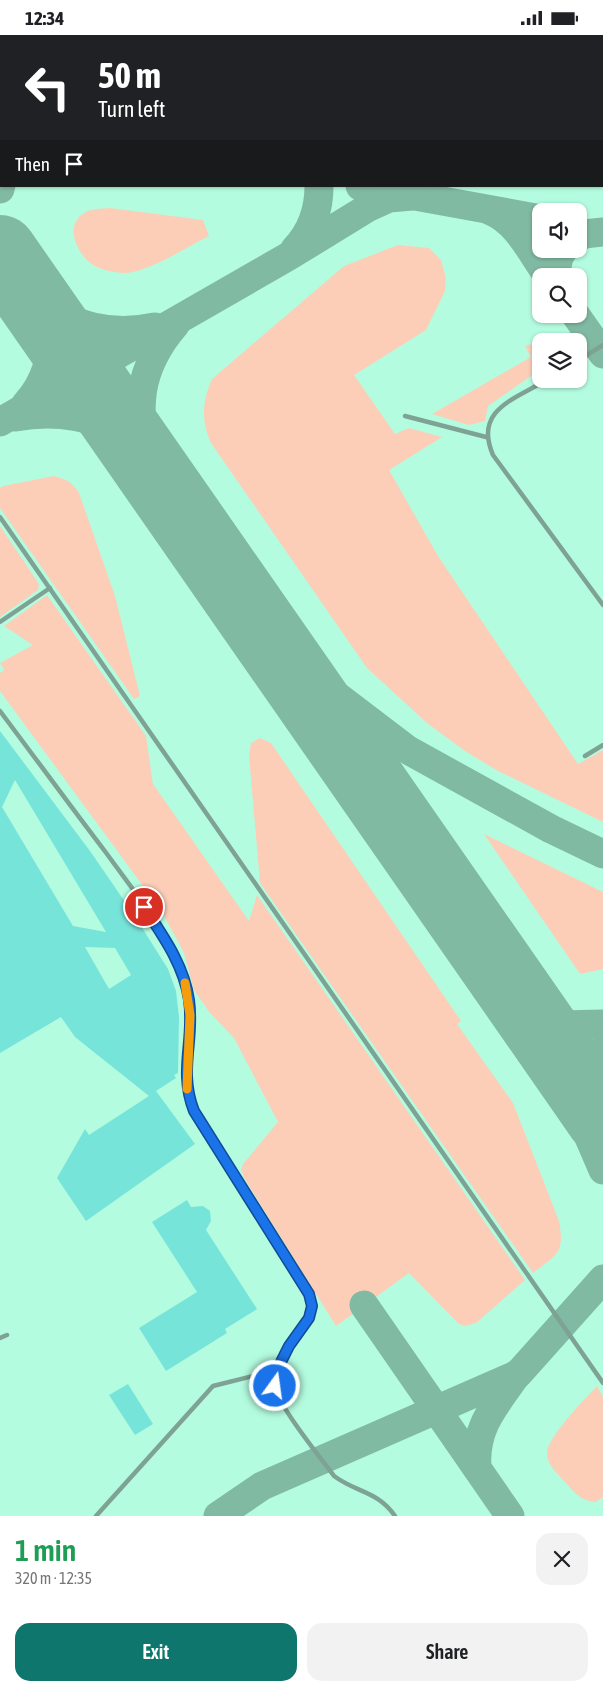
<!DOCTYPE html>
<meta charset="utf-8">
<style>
:root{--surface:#fff;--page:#f2f2f2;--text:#202124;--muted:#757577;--accent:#0f766e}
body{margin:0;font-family:"Asap Condensed",sans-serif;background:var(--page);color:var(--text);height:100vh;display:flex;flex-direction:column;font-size:19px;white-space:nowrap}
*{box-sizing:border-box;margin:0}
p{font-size:16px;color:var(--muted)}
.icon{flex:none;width:28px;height:28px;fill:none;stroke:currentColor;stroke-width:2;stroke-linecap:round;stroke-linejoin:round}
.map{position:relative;height:1481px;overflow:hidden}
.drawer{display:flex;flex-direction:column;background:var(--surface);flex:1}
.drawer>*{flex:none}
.banner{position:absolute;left:0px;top:0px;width:604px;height:152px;box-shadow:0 1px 4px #0004;background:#202124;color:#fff;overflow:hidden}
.controls{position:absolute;left:532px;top:168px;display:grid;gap:10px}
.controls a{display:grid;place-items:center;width:55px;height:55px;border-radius:10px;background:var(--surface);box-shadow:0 1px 4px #0004;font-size:25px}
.pin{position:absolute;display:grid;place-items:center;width:42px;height:42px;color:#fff;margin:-21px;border:2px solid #fff;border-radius:50%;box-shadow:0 1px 5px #0007}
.me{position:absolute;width:55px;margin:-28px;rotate:14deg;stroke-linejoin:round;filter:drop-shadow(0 0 4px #0008)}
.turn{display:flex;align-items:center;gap:18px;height:105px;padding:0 15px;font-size:22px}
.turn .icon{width:65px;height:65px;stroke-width:2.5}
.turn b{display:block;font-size:35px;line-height:42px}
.then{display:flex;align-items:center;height:48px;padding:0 15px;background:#0003;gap:10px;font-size:19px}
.round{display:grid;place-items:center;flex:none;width:52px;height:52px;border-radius:15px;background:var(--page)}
.headline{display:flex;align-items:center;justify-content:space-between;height:85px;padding:0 15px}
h1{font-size:30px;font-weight:600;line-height:38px;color:#1e9e55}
.primary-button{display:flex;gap:10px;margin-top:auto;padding:10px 15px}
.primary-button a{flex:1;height:58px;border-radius:15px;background:var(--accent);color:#fff;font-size:20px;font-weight:600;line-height:58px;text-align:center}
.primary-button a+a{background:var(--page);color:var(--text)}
.status{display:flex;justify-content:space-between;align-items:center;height:35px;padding:0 25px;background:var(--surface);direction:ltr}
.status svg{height:14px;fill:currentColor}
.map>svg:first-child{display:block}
.green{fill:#fcceb8}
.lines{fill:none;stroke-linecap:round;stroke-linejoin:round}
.taxiway{stroke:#81baa3;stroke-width:29}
.runway{stroke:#81baa3;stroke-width:74}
.building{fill:#77e4da;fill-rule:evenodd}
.service{stroke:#7ea293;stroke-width:4.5}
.route-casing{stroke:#114b97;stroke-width:12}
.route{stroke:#1a73e8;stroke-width:9}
.slow{stroke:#f59e0b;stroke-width:9}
</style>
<div class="status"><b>12:34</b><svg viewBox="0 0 49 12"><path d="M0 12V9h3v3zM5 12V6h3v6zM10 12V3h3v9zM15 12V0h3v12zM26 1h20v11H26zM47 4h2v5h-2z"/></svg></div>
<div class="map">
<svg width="603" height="1481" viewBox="0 0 603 1481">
<rect width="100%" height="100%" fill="#b4fcdf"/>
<g class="green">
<polygon points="391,0 603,0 603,38 602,1"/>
<path d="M110 173 203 185 209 201C187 212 149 237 125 238 114 238 97 234 89 227 74 213 64 187 88 176 94 173 104 174 110 173Z"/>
<path d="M398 210 429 213 441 225 446 243 445 256 426 295 354 340 395 399 409 393 442 402 389 435 438 521 578 729 603 715V787L498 736 465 716 427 688 367 633 211 408C201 385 202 367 212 344L344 231Z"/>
<polygon points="541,306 541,334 488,371 485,386 469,390 432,379 531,322 525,311 542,306 544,306"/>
<path d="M54 441C66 444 72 447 79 458L115 561 140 661 134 664 0 473V453L3 451Z"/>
<polygon points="0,491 39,549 38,555 0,582"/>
<polygon points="47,560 146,701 153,749 249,886 257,860 525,1245 476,1288 465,1291 459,1289 409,1238 336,1291 244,1143 241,1135 243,1129 278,1087 234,1003 210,978 194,955 184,918 162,877 0,656 0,638 4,635 0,628 33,610 4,591"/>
<path d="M260 703 271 708 461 986 457 989 513 1068 559 1186C565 1219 557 1219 533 1238L260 848 249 720 251 708Z"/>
<polygon points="484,799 603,857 603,934 580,939"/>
<path d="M597 1351 603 1362V1462L596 1467C581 1466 575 1458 565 1447 558 1439 547 1430 547 1419 546 1403 585 1364 597 1351Z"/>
</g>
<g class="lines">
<g class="taxiway">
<polyline points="229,0 230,1"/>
<polyline points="0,87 1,87"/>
<polyline points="360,151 541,184"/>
<polyline points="0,154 1,150"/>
<path d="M491 176C518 187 531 218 548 241"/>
<polyline points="579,202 584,199 603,197"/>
<polyline points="0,212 4,223"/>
<path d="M295 214C312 196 319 175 319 151"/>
<polyline points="555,241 559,222 564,214"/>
<path d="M36 269C77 290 109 302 155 292"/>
<polyline points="575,279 603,319"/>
<path d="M26 369C44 349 55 320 49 293 47 285 40 276 36 269"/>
<path d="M15 382C53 375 100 379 130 409 137 416 143 424 150 432"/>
<polyline points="0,387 289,221 369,172 389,163 412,161"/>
<path d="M149 430C135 375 137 334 175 290"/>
<polyline points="278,616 408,715 551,794 603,819"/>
<polyline points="525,971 559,1033 603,1135"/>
<polyline points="525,971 560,990 603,989"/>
<path d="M603 1108C597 1075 591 1048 603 1015"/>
<polyline points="364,1270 510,1481"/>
<path d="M477 1433C474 1392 495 1371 517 1339"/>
<polyline points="218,1481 262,1451 518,1339 603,1244"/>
</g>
<polyline class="runway" points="0,217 603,1083"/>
</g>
<g class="building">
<path d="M0 696 90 816 134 880 168 934 176 956 179 982 178 1038 174 1040 176 1043 156 1056 195 1109 86 1186 57 1143 85 1094 89 1100 149 1061 75 1002 61 982 0 1018ZM15 745 106 897 73 891 2 772ZM85 912 115 913 131 940 109 954Z"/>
<polygon points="187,1165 191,1172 203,1171 210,1176 211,1186 206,1195 257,1274 225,1294 227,1298 166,1336 139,1293 197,1257 152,1187"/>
<polygon points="128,1349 153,1389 135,1400 109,1360"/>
</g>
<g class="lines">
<g class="service">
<polyline points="34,0 35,1"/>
<polyline points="389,0 396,1"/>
<polyline points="561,1 561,0"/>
<polyline points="602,38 603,38"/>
<polyline points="579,325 603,310"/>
<path d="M548 344C516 364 473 374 493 420L603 570"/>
<polyline points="405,381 486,402"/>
<polyline points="0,482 603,1348"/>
<polyline points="0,587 50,553"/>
<path d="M0 676C36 724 71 772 107 819 135 858 170 899 184 945 199 991 176 1030 194 1076L309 1259C310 1262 312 1267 312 1270 314 1293 269 1322 275 1352 280 1373 319 1421 334 1441 357 1458 378 1456 395 1481"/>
<polyline points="585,721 603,710"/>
<polyline points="0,1303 7,1300"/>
<polyline points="96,1481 213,1351 277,1335"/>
</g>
</g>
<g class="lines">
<defs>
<path id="route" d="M144 872C163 901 184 930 189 965 195 1005 178 1035 194 1076L309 1259 312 1271 309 1283 289 1311 277 1335 275 1351"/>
</defs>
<use href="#route" class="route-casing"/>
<use href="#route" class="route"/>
<polyline class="slow" points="185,948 190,980 187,1054"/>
</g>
</svg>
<div class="controls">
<a><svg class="icon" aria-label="sound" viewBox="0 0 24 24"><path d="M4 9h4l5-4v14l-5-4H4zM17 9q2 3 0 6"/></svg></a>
<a><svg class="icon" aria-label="search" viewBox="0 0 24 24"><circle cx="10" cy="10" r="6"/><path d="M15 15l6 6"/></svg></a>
<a><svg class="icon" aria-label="layers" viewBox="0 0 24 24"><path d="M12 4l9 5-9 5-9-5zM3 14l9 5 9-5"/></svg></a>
</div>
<div class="pin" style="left:144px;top:872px;background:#d93025"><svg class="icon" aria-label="arrive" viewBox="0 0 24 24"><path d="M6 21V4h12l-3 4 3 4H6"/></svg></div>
<svg class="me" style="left:275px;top:1351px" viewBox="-20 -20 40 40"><circle r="17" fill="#1a73e8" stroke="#fff" stroke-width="3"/><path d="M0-11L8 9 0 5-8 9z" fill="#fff"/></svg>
<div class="banner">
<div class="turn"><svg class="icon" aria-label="left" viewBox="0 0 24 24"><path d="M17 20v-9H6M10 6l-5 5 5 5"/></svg><div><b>50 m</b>Turn left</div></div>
<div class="then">Then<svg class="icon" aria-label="arrive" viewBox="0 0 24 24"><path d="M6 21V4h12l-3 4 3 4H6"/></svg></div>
</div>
</div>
<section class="drawer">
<div class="headline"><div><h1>1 min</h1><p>320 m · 12:35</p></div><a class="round"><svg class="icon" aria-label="close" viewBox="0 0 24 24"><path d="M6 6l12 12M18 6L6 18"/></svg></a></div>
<div class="primary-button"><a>Exit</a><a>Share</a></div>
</section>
